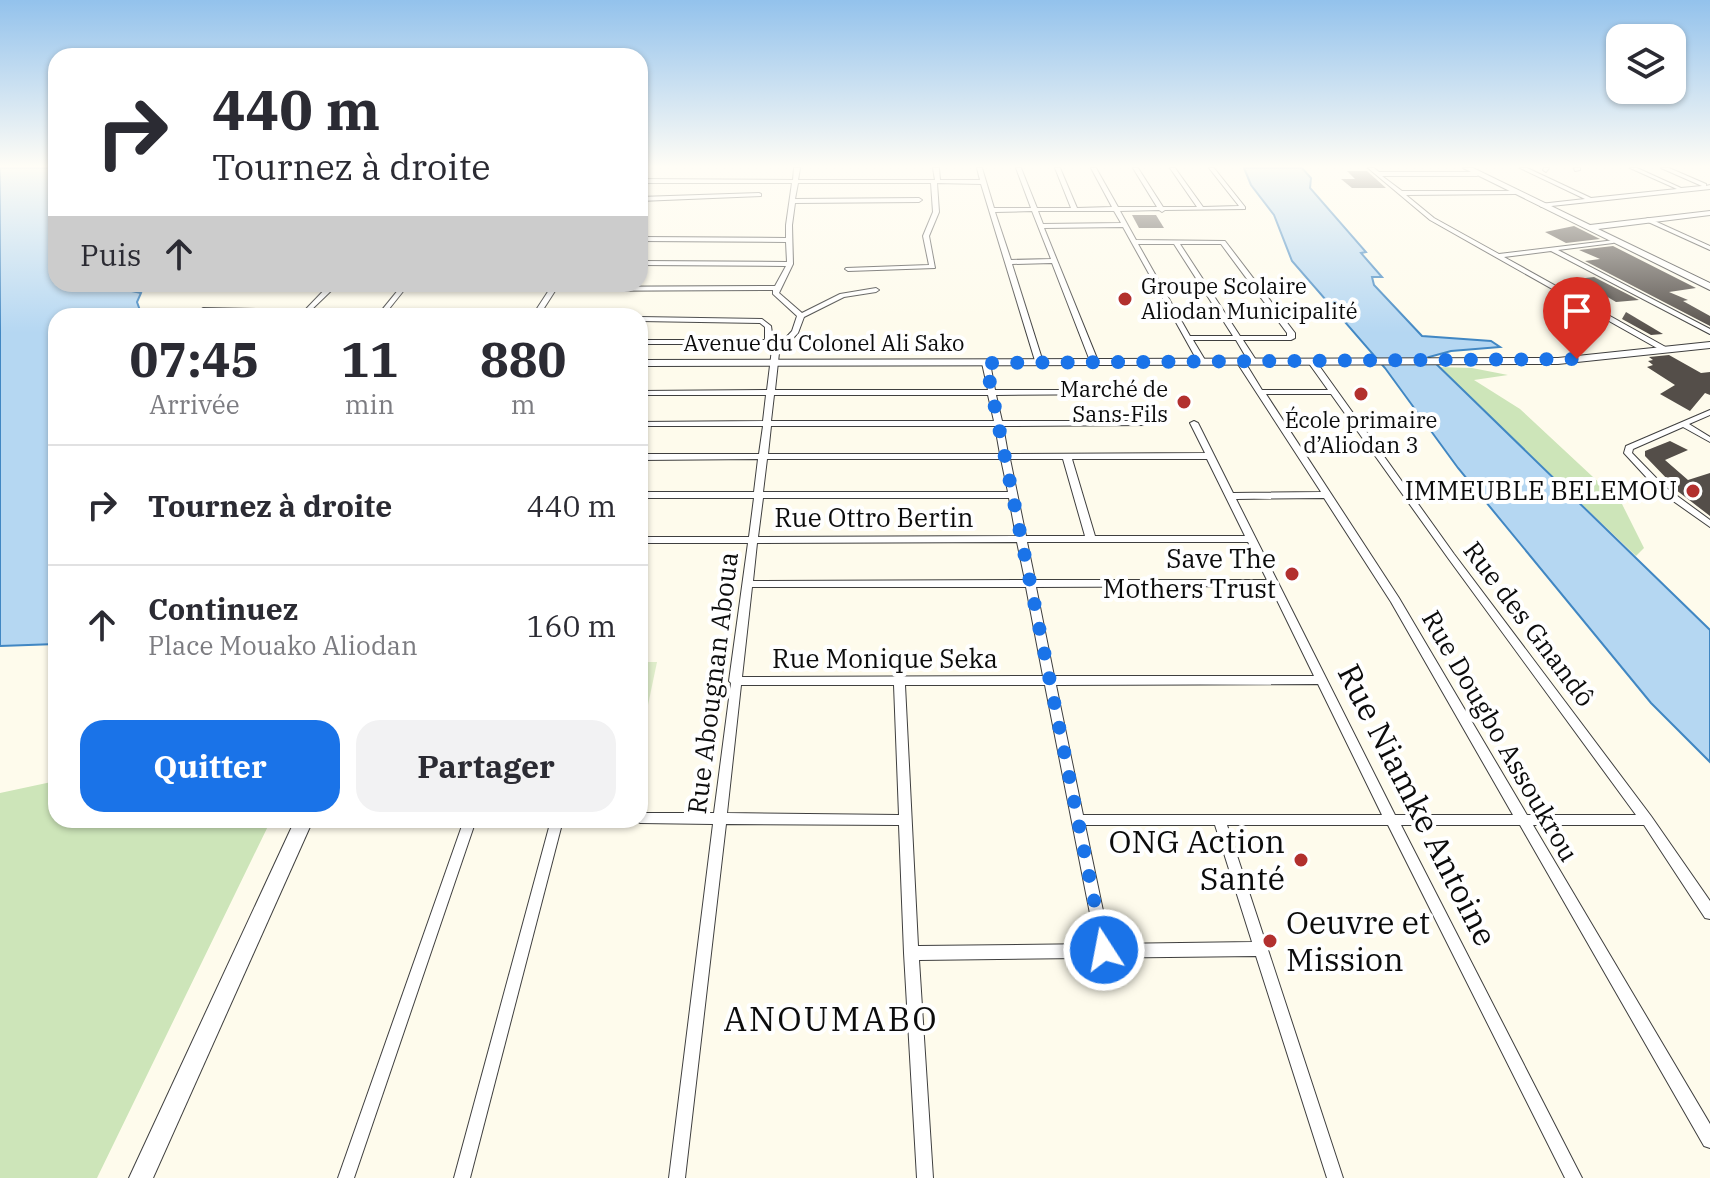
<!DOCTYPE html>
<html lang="fr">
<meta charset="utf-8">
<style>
:root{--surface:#fff;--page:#f2f2f3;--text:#2b2b33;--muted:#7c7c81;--line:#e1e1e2;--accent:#1a73e8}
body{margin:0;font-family:"IBM Plex Serif",serif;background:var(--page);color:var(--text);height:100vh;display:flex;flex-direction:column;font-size:30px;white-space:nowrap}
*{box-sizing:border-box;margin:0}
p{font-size:26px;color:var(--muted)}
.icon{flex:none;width:44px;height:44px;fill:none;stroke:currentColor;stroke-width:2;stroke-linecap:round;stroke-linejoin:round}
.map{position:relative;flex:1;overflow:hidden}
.side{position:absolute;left:48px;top:308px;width:600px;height:520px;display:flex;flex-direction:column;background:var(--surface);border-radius:24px;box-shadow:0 2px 6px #0004}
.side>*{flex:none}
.guide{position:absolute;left:48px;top:48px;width:600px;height:244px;border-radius:24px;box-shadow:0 2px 6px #0004;background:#fff;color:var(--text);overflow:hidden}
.tools{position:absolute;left:1606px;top:24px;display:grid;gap:16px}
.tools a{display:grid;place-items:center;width:80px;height:80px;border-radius:16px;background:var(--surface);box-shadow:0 2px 6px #0004;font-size:40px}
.pin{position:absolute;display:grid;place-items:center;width:68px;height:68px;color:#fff;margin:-82px -34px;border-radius:50% 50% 50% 0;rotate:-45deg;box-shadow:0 0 8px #0007}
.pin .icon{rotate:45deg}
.me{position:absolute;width:88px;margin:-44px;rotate:349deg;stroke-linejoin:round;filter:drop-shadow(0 0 6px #0008)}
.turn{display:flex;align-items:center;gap:28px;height:168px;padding:0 32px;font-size:36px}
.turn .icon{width:104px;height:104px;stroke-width:2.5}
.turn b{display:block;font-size:56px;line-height:68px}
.then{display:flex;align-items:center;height:76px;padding:0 32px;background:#0003;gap:16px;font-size:30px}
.eta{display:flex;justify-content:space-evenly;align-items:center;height:136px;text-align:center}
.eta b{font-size:48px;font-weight:800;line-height:56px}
.action{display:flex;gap:16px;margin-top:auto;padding:16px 32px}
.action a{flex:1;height:92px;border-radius:24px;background:var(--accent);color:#fff;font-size:32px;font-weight:800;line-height:92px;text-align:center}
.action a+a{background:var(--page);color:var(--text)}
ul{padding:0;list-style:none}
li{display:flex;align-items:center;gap:24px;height:120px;padding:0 32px;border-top:2px solid var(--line)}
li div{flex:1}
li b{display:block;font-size:30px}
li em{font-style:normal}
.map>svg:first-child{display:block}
.green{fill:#cde5b9}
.pitch{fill:#dfedca}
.water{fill:#b5d7f2;stroke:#4187c3;stroke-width:2}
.building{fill:#544e49}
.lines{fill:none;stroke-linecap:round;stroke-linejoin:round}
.minor-casing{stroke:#3f3f3f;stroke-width:2}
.tertiary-casing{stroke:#3f3f3f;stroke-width:2}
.minor{fill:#fff;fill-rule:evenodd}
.tertiary{fill:#fff;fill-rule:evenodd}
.route{stroke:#1a73e8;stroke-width:14;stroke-dasharray:0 25.2}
.poi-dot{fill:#b2302e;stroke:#fff;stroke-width:3}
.labels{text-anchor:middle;stroke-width:8;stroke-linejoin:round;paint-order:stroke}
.far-poi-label{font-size:22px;fill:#0c0c0c;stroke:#fff;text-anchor:start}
.far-street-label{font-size:22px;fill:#0c0c0c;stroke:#fff}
.poi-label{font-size:26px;fill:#0c0c0c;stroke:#fff;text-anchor:end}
.street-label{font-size:26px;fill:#0c0c0c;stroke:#fff}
.near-street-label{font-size:32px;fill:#0c0c0c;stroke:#fff}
.near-poi-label{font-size:32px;fill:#0c0c0c;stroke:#fff;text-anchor:end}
.near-neighbourhood-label{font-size:34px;letter-spacing:2px;fill:#0c0c0c;stroke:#fff}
</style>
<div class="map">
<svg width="1710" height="1178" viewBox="0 0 1710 1178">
<rect width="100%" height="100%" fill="#fefbec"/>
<g class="green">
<polygon points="1438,367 1472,368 1508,375 1474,380 1520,409 1622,504 1644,548 1636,556"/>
<polygon points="56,781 56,820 271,820 97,1178 0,1178 0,793"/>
</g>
<polygon class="pitch" points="640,662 657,662 644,724 640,724"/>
<g class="water">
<polygon points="0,168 56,168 56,284 123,284 122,289 141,293 137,302 142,316 56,316 56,644 0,646"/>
<polygon points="1244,168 1302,168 1311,178 1310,188 1366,252 1361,253 1382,277 1372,277 1374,285 1422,336 1491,341 1500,347 1451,351 1429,357 1710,630 1710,762 1651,703 1458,468 1385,368 1292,261 1274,215 1251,185"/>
</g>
<g class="building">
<polygon points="1347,171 1367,171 1386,188 1352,188 1341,179 1355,179"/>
<polygon points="1132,215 1156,215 1164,228 1139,228"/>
<polygon points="1574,226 1600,239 1566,243 1545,232"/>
<polygon points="1613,246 1696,288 1669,292 1688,300 1683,301 1710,316 1710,326 1585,261 1600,259 1579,250"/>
<polygon points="1594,277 1639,300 1616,302 1577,279"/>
<polygon points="1626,312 1663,334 1651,335 1622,319"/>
<polygon points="1669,355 1701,373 1710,372 1710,395 1705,393 1690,411 1660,394 1675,385 1647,367 1653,365 1648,361 1653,360 1649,357"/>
<polygon points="1670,441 1688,450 1665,460 1688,480 1710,473 1710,516 1667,483 1671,483 1645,456 1645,451"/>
</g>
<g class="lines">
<defs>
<g id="minor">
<path d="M794 168H800L798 180H935L933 168H939L940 180H980L977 168H982L994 208H1031L1016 168H1021L1037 208H1071L1055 168H1060L1077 208 1112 207 1091 168H1096L1118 207H1157L1133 168H1138L1163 207H1197L1170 168H1175L1203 207 1239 206 1209 168H1214L1245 207V209L1165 210 1162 212 1159 210 1120 211 1136 240 1225 241 1295 333V338L1291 340H1243L1256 360 1255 362H1249L1236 340H1193L1205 360 1204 362H1198L1123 227 1044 228 1098 361 1097 363H1091L1090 361 1052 263 1012 264 1043 362 1042 364H1036L981 184 937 183 939 212 929 236 935 268 848 271 845 269 846 268 929 265 923 236 933 212 931 183H798L795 199 919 198 922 200 919 202 795 203 792 225 793 264 779 293 802 313 840 294 876 288 879 290 876 292 844 297 804 317 798 333 779 353 775 390H988L982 363 986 361 990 363 995 390H1134L1138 392 1134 394 996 395 1002 421H1148L1152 423 1148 425 1003 426 1008 454 1205 453 1190 423 1194 421 1198 423 1233 493 1321 492 1236 361 1237 359H1243L1262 390H1328L1308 362 1309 360H1315L1454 554 1651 816 1710 901V919L1705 918 1644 825H1533L1710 1124V1148L1704 1146 1520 825H1401L1582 1178H1565L1388 825H1227L1343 1178H1327L1256 956 919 960 933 1178H917L904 953 899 825 726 824 685 1178H669L713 824 640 823 635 820H640V813H714L731 683 729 681 748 543H640V537H749L754 498H640V492H754L758 459 640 460V454H759L763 426H640V422L763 421 766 395H640V391L767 390 772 349 767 344H640V340H765V327L760 323 640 321V317L762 319 771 326 773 341 778 346 792 331 797 316 773 294V290L555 291 539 316H377L399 289H333L305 316 302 314 203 312 200 310 203 308 305 310 330 284H409L385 314 534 313 553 284H559L557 287 775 286 786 266 640 265V261L787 262 786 242 640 241V237L786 238V225L792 183H640V179L793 180ZM1032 211 1051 259 1011 260 995 212ZM1038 211H1114L1121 223 1043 224ZM1138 244H1174L1233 336H1190ZM1180 244H1221L1287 333V336H1240ZM1266 394H1331L1448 558 1636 815H1527L1399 598ZM774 395H988L994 421H771ZM771 426H995L1000 454H768ZM767 459H1001L1008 492H763ZM1010 459H1063L1085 536H1026ZM1072 459H1207L1245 536H1095ZM763 498H1009L1016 536 758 537ZM1324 498 1391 602 1513 815H1395L1236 499ZM1017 542 1025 580 753 581 757 543ZM1027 542H1248L1267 580H1035ZM1270 586 1314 676H1054L1036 587ZM752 587H1026L1043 676 742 677ZM1318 684 1382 815H1083L1056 685ZM741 685H894L899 815 727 813ZM905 685H1045L1096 944 918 946ZM1085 825H1215L1252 942 1110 944Z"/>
<polygon points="1368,168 1374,168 1379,172 1477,172 1480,174 1477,176 1382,176 1402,191 1517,191 1517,193 1515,194 1406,195 1434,218 1499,254 1615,240 1616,241 1613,243 1558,250 1710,329 1710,334 1551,251 1504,257 1671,350 1664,352 1430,220"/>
<polygon points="1520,168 1527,168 1591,198 1677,189 1630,168 1637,168 1681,188 1702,186 1661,168 1669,168 1706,184 1706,186 1710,185 1710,189 1542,207 1540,206 1540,204 1585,199"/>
<polygon points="1544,168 1549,168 1546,172 1543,170"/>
<polygon points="1574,168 1580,168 1580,170 1575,171"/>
<polygon points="759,193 761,194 761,196 640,201 640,197"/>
<polygon points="1648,218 1710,246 1710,250 1646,221 1646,219"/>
<polygon points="1710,410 1710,415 1689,424 1710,437 1710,442 1683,427 1633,449 1632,453 1665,487 1710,520 1710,527 1659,491 1624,453 1626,446"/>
<polygon points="464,820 476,820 354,1178 338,1178"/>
<polygon points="551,820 563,820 470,1178 454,1178"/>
</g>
<g id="tertiary">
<polygon points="1463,168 1473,168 1590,225 1710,211 1710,215 1598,229 1710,283 1710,290"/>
<polygon points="1710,342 1710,348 1558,364 640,366 640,360 1558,358"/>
<polygon points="295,820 313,820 153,1178 129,1178"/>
</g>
</defs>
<use href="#minor" class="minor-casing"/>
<use href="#tertiary" class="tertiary-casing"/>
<use href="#minor" class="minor"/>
<use href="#tertiary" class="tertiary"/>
</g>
<linearGradient id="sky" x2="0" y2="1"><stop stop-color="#93c2ec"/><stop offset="0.5" stop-color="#fffdf6"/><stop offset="1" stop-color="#fffdf6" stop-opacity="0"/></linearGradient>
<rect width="1710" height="333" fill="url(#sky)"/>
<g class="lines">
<polyline class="route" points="1104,950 986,363 1577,359"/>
</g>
<g class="poi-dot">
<circle cx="1125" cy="299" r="8"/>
<circle cx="1361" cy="394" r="8"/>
<circle cx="1184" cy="402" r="8"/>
<circle cx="1693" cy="491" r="8"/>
<circle cx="1292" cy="574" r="8"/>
<circle cx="1301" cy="860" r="8"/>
<circle cx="1270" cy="941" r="8"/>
</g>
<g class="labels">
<g class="far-poi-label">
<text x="1141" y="294">Groupe Scolaire<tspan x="1141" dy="25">Aliodan Municipalité</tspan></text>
<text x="1168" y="397" text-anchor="end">Marché de<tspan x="1168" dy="25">Sans-Fils</tspan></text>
<text x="1361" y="428" text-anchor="middle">École primaire<tspan x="1361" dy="25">d’Aliodan 3</tspan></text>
</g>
<g class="far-street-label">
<text x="824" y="351">Avenue du Colonel Ali Sako</text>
</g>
<g class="poi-label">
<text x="1677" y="500">IMMEUBLE BELEMOU</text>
<text x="1276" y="568">Save The<tspan x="1276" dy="30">Mothers Trust</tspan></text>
</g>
<g class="street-label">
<text x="874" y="527">Rue Ottro Bertin</text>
<text transform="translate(1529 624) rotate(53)" y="9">Rue des Gnandô</text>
<text x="885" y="668">Rue Monique Seka</text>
<text transform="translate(713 683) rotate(-83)" y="9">Rue Abougnan Aboua</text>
<text transform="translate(1500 736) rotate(60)" y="9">Rue Dougbo Assoukrou</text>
</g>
<g class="near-street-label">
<text transform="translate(1417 805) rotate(63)" y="11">Rue Niamke Antoine</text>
</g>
<g class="near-poi-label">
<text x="1285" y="853">ONG Action<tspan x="1285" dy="37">Santé</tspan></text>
<text x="1286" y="934" text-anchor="start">Oeuvre et<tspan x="1286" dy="37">Mission</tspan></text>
</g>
<g class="near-neighbourhood-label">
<text x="831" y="1031">ANOUMABO</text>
</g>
</g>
</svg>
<div class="tools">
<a><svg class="icon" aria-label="layers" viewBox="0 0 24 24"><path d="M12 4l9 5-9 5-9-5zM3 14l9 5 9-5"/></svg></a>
</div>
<div class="pin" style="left:1577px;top:359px;background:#d93025"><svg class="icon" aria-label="arrive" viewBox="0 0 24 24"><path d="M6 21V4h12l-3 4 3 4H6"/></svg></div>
<svg class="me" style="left:1104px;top:950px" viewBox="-20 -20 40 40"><circle r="17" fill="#1a73e8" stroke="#fff" stroke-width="3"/><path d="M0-11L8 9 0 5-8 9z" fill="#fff"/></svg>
<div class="guide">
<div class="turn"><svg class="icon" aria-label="right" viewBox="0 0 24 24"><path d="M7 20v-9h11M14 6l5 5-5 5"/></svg><div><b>440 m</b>Tournez à droite</div></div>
<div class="then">Puis<svg class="icon" aria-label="ahead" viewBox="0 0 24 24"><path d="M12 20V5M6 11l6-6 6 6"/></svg></div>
</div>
<section class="side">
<div class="eta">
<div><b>07:45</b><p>Arrivée</p></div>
<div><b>11</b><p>min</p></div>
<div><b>880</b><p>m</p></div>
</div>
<ul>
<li><svg class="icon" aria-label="right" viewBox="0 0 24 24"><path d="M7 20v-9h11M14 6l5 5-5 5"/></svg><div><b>Tournez à droite</b></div><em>440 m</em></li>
<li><svg class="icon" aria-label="ahead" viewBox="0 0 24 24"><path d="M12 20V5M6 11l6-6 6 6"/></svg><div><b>Continuez</b><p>Place Mouako Aliodan</p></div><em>160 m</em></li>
</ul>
<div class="action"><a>Quitter</a><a>Partager</a></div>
</section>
</div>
